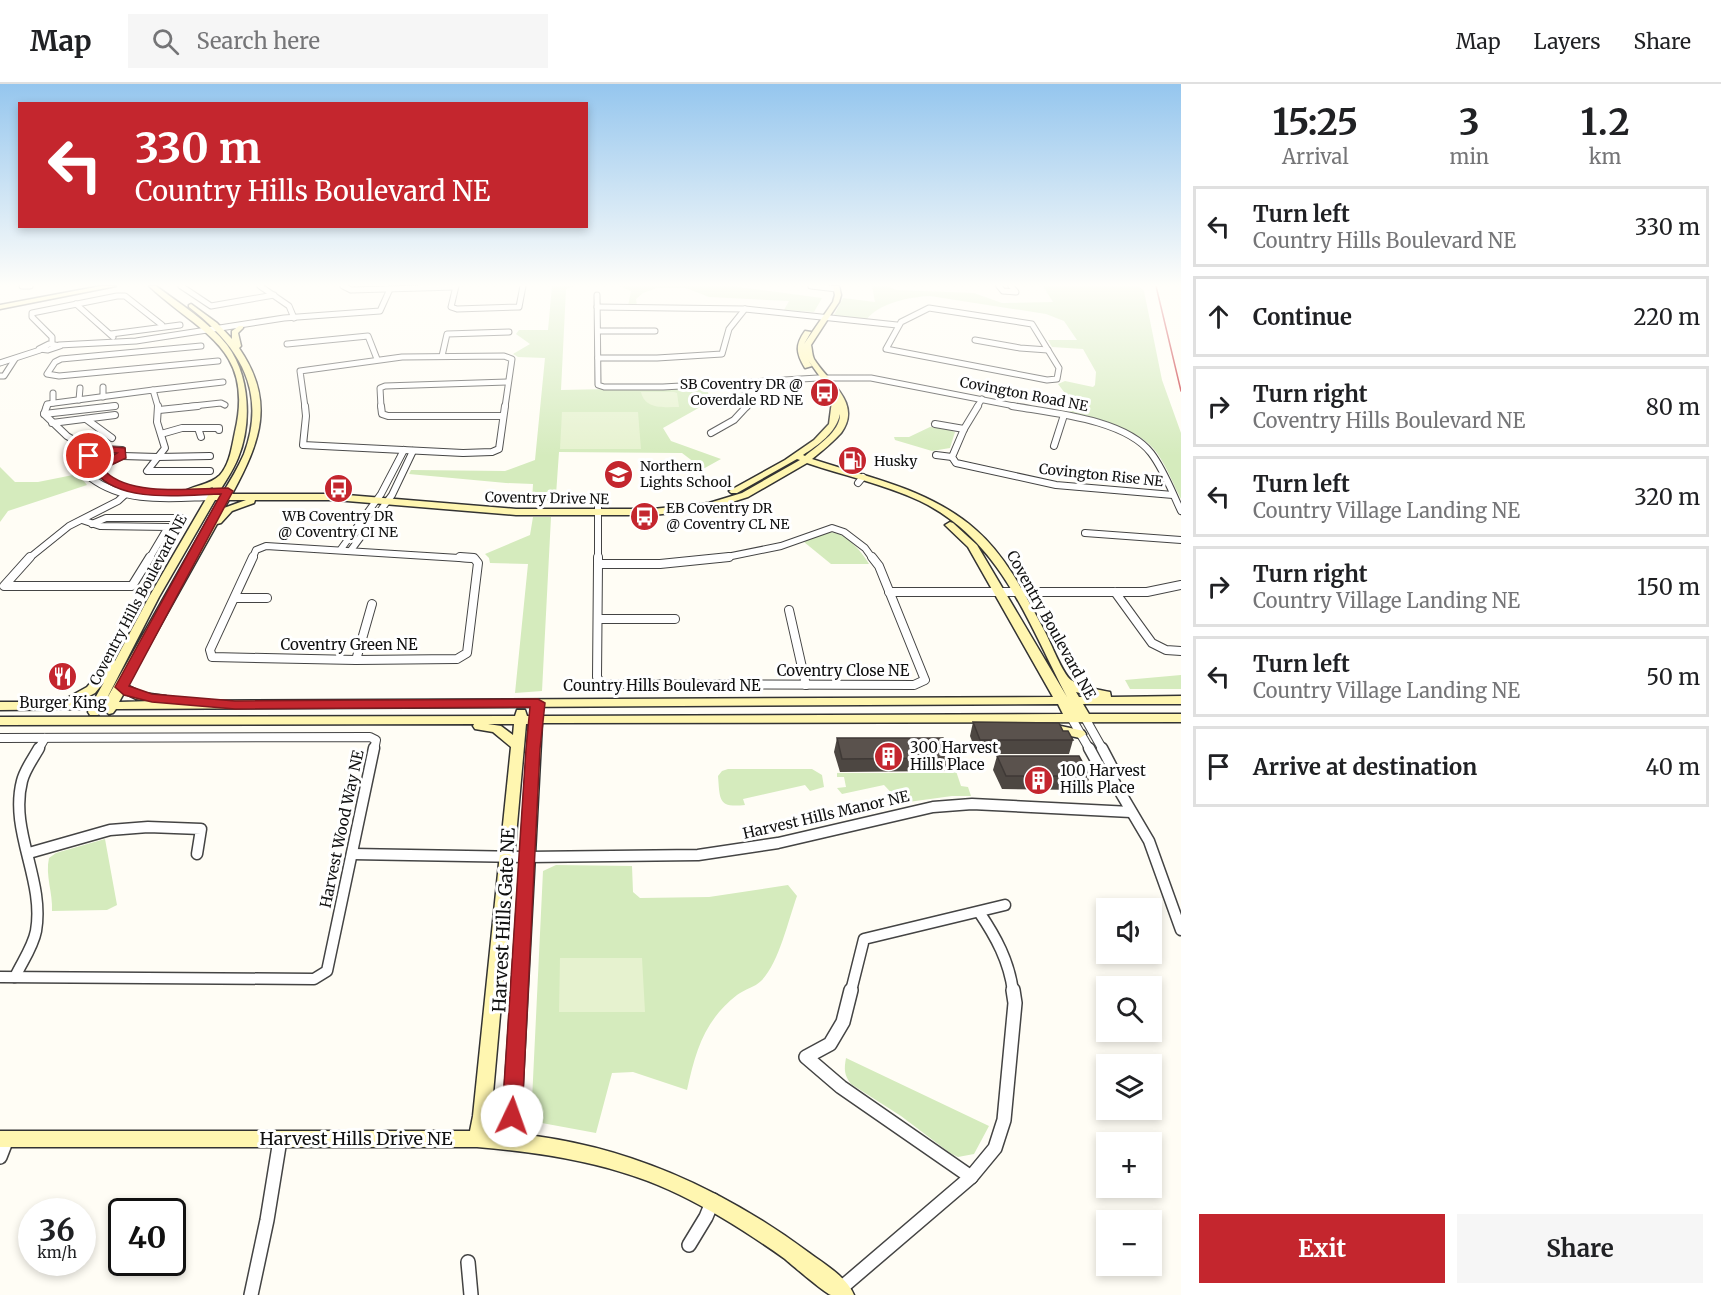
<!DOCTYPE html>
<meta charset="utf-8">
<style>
:root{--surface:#fff;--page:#f6f6f6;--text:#202124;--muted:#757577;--line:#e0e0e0;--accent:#c4262e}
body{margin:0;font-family:Merriweather,serif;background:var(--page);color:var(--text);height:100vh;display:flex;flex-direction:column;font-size:22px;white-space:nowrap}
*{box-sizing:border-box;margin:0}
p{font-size:20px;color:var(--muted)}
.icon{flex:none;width:33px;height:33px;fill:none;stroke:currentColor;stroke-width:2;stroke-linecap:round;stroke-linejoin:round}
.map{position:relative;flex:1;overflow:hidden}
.details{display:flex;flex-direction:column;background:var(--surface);width:540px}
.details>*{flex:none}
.banner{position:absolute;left:18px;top:18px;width:570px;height:126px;border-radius:0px;box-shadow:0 3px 9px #0003;background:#c4262e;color:#fff;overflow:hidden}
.tools{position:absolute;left:1096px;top:814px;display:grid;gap:12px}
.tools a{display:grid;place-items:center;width:66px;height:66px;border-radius:0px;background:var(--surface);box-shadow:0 3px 9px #0003;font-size:30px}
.speed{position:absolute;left:18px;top:1114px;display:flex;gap:12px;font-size:30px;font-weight:700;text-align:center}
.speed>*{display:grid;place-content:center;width:78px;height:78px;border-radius:50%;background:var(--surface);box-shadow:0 3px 9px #0003;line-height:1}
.speed small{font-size:15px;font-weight:400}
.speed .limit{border:3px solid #111;border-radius:9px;background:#fff;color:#111}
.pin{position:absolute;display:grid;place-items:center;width:51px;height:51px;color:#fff;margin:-26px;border:3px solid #fff;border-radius:50%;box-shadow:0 2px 6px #0007}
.me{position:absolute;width:66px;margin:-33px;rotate:3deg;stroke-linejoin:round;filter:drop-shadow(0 0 4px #0008)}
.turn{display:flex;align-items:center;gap:21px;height:126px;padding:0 18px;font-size:27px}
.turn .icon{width:78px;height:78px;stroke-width:2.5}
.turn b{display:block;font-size:42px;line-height:51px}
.eta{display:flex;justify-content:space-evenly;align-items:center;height:102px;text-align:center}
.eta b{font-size:36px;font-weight:700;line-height:42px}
.primary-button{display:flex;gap:12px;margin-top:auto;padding:12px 18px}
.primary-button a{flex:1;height:69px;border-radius:0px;background:var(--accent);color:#fff;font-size:24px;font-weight:700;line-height:69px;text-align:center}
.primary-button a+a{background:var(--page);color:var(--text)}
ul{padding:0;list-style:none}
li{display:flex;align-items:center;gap:18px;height:81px;margin:0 12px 9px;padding:0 6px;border:3px solid var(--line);border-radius:0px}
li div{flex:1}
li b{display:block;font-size:22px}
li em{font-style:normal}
header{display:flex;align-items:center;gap:36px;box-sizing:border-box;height:84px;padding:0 30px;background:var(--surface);border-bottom:2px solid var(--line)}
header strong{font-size:28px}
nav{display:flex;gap:33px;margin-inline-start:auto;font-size:21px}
.search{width:420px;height:54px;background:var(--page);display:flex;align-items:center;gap:15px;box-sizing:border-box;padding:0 21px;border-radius:0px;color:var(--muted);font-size:22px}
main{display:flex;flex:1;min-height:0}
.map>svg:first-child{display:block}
.green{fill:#d5ebbd}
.pitch{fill:#e6f2cf}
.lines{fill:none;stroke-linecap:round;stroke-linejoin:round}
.street-far4-casing{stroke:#444;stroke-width:7}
.street-far3-casing{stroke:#444;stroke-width:8}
.street-far2-casing{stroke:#444;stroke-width:10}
.street-far1-casing{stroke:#444;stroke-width:13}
.street-casing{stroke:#444;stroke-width:16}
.secondary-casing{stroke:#333;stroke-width:3}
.street-far4{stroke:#fff;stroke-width:5}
.street-far3{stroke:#fff;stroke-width:6}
.street-far2{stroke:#fff;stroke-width:8}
.street-far1{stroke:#fff;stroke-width:10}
.street{stroke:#fff;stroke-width:13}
.secondary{fill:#fff6b0;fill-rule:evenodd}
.rail{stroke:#c4262e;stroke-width:1.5}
.wall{fill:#4d4742}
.building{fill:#5a524d;stroke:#3f3936;stroke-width:1.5}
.route{fill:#c4262e;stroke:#7f191e;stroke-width:1.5}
.labels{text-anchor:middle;stroke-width:6;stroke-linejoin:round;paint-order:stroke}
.far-poi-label{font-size:14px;fill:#111;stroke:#fff;text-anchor:start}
.far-street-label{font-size:14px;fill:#111;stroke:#fff}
.street-label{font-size:15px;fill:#111;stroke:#fff}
.poi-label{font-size:15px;fill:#111;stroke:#fff;text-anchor:start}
.near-street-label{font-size:18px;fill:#111;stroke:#fff}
</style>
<header>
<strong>Map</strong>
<div class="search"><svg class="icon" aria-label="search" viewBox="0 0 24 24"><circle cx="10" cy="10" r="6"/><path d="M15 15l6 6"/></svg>Search here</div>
<nav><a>Map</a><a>Layers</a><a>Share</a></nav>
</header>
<main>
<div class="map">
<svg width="1181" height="1211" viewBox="0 0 1181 1211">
<rect width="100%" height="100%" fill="#fffdf5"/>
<g class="green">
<polygon points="552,202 574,202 566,205 561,306 706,303 711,317 663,344 671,357 721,375 703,385 682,369 559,368 556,411 555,417 532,418 533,400 506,399 409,390 411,386 505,387 535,376 545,274 518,273 513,270 530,260 516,250 519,246 548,246"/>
<polygon points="619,202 731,202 822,214 814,228 784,226 789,217 709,213 686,204 657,204 643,209 636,215 637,222 628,222 631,207"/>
<path d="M872 202H887L897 206 974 209 1002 219 1053 218 1043 202H1139L1144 207 1162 296 1181 349V415C1173 400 1167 383 1157 369 1139 343 1098 338 1069 329L1076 315 1068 313 1058 300 1065 297 1093 303 1095 301 1096 288 1083 265 1052 263 1048 256H1077L1064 237 1046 230 930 212C909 213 879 219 866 236L834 231 843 214 875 218Z"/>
<polygon points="930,343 945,344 955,348 950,364 932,367 895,356 894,353 909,353"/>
<polygon points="0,383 15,398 38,398 78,390 87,401 8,427 0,438"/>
<polygon points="533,433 551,433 542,607 515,609 528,480 490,479 489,474 485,470 530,451"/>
<path d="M828 448C846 448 860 466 869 480H831L804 458Z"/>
<polygon points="1181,591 1181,605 1130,605 1125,596"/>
<path d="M728 685H812L822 691 824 703 810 707 805 701 743 715 745 721C718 724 720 716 718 692L722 687Z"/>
<polygon points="948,686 956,687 961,702 968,703 971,712 952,712 901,719 884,701 842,710 837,704 846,703 844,693 837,693 837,689 949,689"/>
<path d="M105 755 117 821 107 826 52 827C53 809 45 791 49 774L56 769Z"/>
<path d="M556 781 632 782 633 808 640 814 709 813 788 801 797 812C788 837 779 879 761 897 755 903 745 905 737 911 704 937 696 966 687 1006L633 988 612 989 596 1049 531 1037 543 787Z"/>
<path d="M846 974 989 1042 974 1070 958 1073 950 1069 901 1032 851 1000C844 991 844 985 846 974Z"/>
</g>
<g class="pitch">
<path d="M641 308H674L677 309 679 323C665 323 645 326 641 308Z"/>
<polygon points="562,328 638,328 641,365 560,365"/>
<polygon points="560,874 642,874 645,928 559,928"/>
</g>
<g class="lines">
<defs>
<g id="street-far4">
<polyline points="22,202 30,202"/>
<polyline points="181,202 211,222 274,211"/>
<polyline points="260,202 289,222 294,234"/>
<polyline points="343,202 351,206 455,203"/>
<polyline points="456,202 451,223 457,225 519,223 523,202"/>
<polyline points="811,202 837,205"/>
<polyline points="999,202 1003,207 1016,208 1011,202"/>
<polyline points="597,211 598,301 604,303 663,303 818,294 871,294 1019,323"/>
<polyline points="76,220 113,253"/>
<polyline points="597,223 745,225 897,241"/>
<polygon points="929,224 1032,240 1059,284 1057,295 1047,296 886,265 901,238"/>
<polyline points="598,247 655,247"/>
<polyline points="111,250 180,241"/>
<polyline points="975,256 1020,264 1048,266"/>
<polyline points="52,259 52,253 32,233 32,229 117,212 125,212 162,241 161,243"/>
<polygon points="49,260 60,262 48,266 39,265"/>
<polyline points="287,260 368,252 377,275"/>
<polyline points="59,261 136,257 284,234 380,227 390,205"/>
<polyline points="201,262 61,275 55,278 47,290 59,292 218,277"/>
<polyline points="442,272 447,250 509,248"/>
<polyline points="598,274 657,274 722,270 729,245 745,225"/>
<polyline points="0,279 40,266"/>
<polyline points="0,292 4,292 15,275"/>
<polyline points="741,299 750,317 747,323"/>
<polyline points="103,303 103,313"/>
<polyline points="153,306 223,298"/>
<polyline points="53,309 53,319"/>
<polyline points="79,316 80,304"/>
<polyline points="46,323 47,320 153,306 158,323"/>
<polyline points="105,323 115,322"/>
<polyline points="184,323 221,319 225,321"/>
<polyline points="305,323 300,287 402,273 504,272 512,275 505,323"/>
<polyline points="381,323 380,304 385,302 507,298"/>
<polyline points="977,323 982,315"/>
</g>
<g id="street-far3">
<polyline points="47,322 44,330 67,352 94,368"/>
<polyline points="305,322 306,332 303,361 463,369 492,368 499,365 505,322"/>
<polyline points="381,322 382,330 388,332 503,332"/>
<polyline points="978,322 964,345 952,373 956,379 1056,401 1173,411"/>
<path d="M1012 322C1052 329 1125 335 1151 369 1164 386 1172 408 1181 427"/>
<polyline points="159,326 198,322"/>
<polyline points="44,330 115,322"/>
<polyline points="86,335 112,354"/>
<polyline points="52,339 115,331"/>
<polyline points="935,340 964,345"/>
<polyline points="198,344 201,353"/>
<polyline points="711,349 734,336 747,322"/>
<polyline points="161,350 182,344 219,344 219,346"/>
<polyline points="1054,362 1064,331"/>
<polyline points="936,371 952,373"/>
<polyline points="122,372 158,373 165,364 157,338 158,322"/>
<polyline points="210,372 158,373 147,387 210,387"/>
<polyline points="858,399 863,393"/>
<path d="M211 413C170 414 126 420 91 394L88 381 89 372 104 365 122 366V372L108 379 100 388C127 417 179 409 215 408"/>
<polyline points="82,436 100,442 168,443 149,475"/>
<polyline points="92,440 106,434 181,434"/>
<polyline points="1085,449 1181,456"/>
<polyline points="341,465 381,410 404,366"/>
<polyline points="351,466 392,411 413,367"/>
<polyline points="28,475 69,442 118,417 131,405"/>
<polyline points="252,475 256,466 266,462 475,475"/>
<polyline points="598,475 598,422"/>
<polyline points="717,475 781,462 832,444 844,448 865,464 873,475"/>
</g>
<g id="street-far2">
<polyline points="30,473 4,502 132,502 150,473"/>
<polyline points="253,473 210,566 212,573 356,576 457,575 467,569 478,479 474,474 460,473"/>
<polyline points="598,480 660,480 729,473"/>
<polyline points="598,480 597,593 601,600 914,601 925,596 879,482 872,473"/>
<polyline points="598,480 598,473"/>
<polyline points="889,508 1147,508 1181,501"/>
<polyline points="1115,508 1152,559 1166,566 1181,567"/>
<polyline points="235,514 267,514"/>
<polyline points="789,526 806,601"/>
<polyline points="598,535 675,535"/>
<polyline points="356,576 372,520"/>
<polyline points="1085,634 1103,666"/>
<polyline points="1072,635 1090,666"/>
<polyline points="0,654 370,653 376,656 374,666"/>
<polyline points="38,666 45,654"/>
</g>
<g id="street-far1">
<polyline points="1089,664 1100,684 1113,696 1149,757 1181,846"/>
<polyline points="1102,664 1113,685 1113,696"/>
<polyline points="29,769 110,746 148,743 201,745 197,770"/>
<polyline points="352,770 527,773 698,771 778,759 933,723 972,720 1131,728"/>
<path d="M979 828C996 853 1009 877 1013 907"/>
<polyline points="0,893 314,895 327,887 374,664"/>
<path d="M15 893C22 878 33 863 36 847 45 796 9 747 22 697 25 685 33 675 39 664"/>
<polyline points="851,907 864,855 1005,821"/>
</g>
<g id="street">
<polyline points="851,906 843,938 830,960 806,973 841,1003 971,1093"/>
<polyline points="0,1073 7,1055"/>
<polyline points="689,1161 706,1133 713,1116"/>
<polyline points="468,1178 471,1211"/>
<polyline points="840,1205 971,1093 995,1064 1004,1036 1015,919 1013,906"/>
<polyline points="251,1211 267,1136 280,1056"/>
</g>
<g id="secondary">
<polygon points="101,202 116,202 0,225 0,221"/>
<path d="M149 202H156C180 220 208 237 227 261 250 291 252 340 238 374 233 387 224 399 218 410H222C230 397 238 384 244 370 268 306 238 261 189 223V221L191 220 217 239 232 255V247L239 242H243V244L238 249 241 262 239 264C276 318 260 358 232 410H335L516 425H653L709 419 742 409 800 376 797 375 737 409H731L729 407 785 376 814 356 829 340 832 317 836 315 808 276 812 282 805 284C796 269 795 261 805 247L811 248 804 260 833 218 835 211 833 202H839L841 211 839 218 811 261C812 265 812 271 814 275 828 298 863 319 841 349 833 358 822 367 812 375 869 394 930 405 976 446 1006 472 1026 512 1045 548 1051 559 1062 589 1071 596 1084 604 1096 605 1110 608L1111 613 1181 612V620H1083L1089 630H1181V638L542 639 521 1032 517 1050C624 1060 723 1105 808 1168 824 1180 846 1192 854 1211 847 1211 838 1211 831 1211 826 1210 792 1181 785 1175 751 1151 717 1129 680 1111 617 1080 546 1069 477 1063H0V1047H470L473 1032 511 663 493 648 475 645 473 642 474 640 0 641V633L515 632 517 626H525L527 632H530L532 626H540L542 632 1063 630 1058 620 116 625 113 629 109 630 102 625 98 631H90L88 628 89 625 0 626V618H60L87 603 108 578 115 577 149 513 213 403 188 411 183 408C194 401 210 401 220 391 230 380 232 362 235 348 255 263 199 249 149 202ZM840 330C841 347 817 362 805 372L803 371C818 361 836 349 840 330ZM807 379C845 392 884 400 920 417 1001 456 1028 539 1067 613L977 461 953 439 950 438 945 441 968 463 1053 613 166 617 168 615 166 612 143 609 127 601 217 440 221 439 232 427 254 419 255 416H335L516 431H653L710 425 748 413ZM215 416H219L105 618 159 513ZM229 416H246L224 424ZM104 598 93 618H78L95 609ZM1076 608 1095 613H1079ZM124 609 136 615 153 617 119 618ZM488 640H514L513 651 501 642ZM526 640H529L503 1032 500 1048 488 1047 491 1032Z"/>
<polygon points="1047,639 1084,647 1086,650 1080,654 1043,646 1041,643 1043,640"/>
</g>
</defs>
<use href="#street-far4" class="street-far4-casing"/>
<use href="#street-far3" class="street-far3-casing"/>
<use href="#street-far2" class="street-far2-casing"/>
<use href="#street-far1" class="street-far1-casing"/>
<use href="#street" class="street-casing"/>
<use href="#secondary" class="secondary-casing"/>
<use href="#street-far4" class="street-far4"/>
<use href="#street-far3" class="street-far3"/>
<use href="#street-far2" class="street-far2"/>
<use href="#street-far1" class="street-far1"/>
<use href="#street" class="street"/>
<use href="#secondary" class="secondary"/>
<polyline class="rail" points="1156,202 1181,307"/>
</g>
<g class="wall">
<polygon points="973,638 1063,647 1073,656 1069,670 977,670 970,652"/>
<polygon points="837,654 950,674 946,687 840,688 834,668"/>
<polygon points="997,672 1090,692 1085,706 1002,705 993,686"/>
</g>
<g class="building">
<polygon points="973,638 1059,639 1063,647 1068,647 1073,656 980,656"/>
<polygon points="837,654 943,654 950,674 842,675"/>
<polygon points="997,672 1079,672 1090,692 1006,692"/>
</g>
<linearGradient id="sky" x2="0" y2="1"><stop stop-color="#95c6ee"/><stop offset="0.54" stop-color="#fffefa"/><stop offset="1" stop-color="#fffefa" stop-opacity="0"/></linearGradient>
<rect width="1181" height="372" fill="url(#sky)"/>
<path class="route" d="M104 362 125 364 126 374 111 381 106 388C132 413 193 404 228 404L233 407 129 602 152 610 235 617 538 615 545 619 540 665 522 1032 519 1039 512 1041 505 1039 502 1032 526 665 530 623 235 625 152 618 124 611 115 603 221 410C183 411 121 420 95 388L104 377 117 369 105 368 89 375 84 372Z"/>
<defs>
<symbol id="bus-disc" viewBox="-11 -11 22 22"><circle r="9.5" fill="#c4262e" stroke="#fff"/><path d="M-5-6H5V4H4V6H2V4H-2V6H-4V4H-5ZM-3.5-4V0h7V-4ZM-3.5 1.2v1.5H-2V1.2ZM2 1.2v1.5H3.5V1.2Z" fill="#fff"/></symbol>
<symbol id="fuel-disc" viewBox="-11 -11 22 22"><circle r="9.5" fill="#c4262e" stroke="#fff"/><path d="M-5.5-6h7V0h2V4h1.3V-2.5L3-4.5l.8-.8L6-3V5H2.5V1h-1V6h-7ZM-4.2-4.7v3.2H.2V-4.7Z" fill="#fff"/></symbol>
<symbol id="school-disc" viewBox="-11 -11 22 22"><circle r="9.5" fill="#c4262e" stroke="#fff"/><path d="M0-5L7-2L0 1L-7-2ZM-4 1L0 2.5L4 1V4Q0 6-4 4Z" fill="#fff"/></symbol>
<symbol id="restaurant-disc" viewBox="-11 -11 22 22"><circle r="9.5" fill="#c4262e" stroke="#fff"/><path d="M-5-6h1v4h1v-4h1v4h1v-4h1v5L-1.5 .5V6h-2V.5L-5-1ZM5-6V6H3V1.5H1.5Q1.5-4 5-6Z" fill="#fff"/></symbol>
<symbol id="building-disc" viewBox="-11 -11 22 22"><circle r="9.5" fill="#c4262e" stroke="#fff"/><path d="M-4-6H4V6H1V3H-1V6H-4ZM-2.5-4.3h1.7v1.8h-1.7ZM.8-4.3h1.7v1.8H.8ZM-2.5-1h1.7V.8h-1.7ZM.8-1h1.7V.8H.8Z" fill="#fff"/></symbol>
</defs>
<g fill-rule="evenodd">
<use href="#bus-disc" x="808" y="292" width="33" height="33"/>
<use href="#fuel-disc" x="836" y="360" width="33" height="33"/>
<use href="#school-disc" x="602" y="374" width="33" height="33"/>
<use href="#bus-disc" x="322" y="388" width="33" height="33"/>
<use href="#bus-disc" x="628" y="416" width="33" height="33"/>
<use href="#restaurant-disc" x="46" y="576" width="33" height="33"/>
<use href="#building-disc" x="872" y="656" width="33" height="33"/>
<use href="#building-disc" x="1022" y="680" width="33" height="33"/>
</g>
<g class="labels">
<g class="far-poi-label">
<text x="803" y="305" text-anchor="end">SB Coventry DR @<tspan x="803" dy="16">Coverdale RD NE</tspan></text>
<text x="874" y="382">Husky</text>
<text x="640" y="387">Northern<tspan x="640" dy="16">Lights School</tspan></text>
<text x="666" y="429">EB Coventry DR<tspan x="666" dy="16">@ Coventry CL NE</tspan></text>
<text x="338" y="437" text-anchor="middle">WB Coventry DR<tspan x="338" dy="16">@ Coventry CI NE</tspan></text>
</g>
<g class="far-street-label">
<text transform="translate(1024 310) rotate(11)" y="5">Covington Road NE</text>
<text transform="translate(1101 391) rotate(6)" y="5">Covington Rise NE</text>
<text transform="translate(547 414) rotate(1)" y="5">Coventry Drive NE</text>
<text transform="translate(138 516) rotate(-62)" y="5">Coventry Hills Boulevard NE</text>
</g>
<g class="street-label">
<text transform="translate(1051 541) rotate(61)" y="5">Coventry Boulevard NE</text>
<text x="349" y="566">Coventry Green NE</text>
<text x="843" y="592">Coventry Close NE</text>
<text x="662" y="607">Country Hills Boulevard NE</text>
<text transform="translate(826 731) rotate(-13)" y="5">Harvest Hills Manor NE</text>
<text transform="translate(342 745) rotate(-78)" y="5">Harvest Wood Way NE</text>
</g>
<g class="poi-label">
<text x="63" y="624" text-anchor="middle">Burger King</text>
<text x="910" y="669">300 Harvest<tspan x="910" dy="17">Hills Place</tspan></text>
<text x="1060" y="692">100 Harvest<tspan x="1060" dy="17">Hills Place</tspan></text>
</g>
<g class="near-street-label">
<text transform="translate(504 836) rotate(-87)" y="6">Harvest Hills Gate NE</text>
<text x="356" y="1061">Harvest Hills Drive NE</text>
</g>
</g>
</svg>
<div class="tools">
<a><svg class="icon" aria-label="sound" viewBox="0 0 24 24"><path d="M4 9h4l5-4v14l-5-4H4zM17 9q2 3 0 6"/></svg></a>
<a><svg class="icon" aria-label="search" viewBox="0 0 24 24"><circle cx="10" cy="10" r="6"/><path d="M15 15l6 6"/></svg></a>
<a><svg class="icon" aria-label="layers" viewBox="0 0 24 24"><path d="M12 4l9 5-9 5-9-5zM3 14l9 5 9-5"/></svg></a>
<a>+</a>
<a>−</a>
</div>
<div class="speed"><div>36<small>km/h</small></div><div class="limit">40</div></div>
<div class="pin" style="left:89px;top:372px;background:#d93025"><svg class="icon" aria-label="arrive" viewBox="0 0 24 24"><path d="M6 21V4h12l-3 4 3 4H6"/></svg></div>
<svg class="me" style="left:512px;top:1032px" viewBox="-20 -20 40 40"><circle r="19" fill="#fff"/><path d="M0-13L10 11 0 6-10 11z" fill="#c4262e"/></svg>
<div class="banner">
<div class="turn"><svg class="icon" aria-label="left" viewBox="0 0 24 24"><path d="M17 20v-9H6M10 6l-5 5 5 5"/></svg><div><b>330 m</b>Country Hills Boulevard NE</div></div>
</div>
</div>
<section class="details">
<div class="eta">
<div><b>15:25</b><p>Arrival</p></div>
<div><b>3</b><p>min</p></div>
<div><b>1.2</b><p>km</p></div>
</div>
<ul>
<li><svg class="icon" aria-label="left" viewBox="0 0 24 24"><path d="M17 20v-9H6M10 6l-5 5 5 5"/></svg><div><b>Turn left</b><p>Country Hills Boulevard NE</p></div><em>330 m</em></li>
<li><svg class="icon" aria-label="ahead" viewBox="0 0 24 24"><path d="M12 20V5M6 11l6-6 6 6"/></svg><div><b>Continue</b></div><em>220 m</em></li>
<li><svg class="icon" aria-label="right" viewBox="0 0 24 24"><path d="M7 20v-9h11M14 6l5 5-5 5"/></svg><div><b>Turn right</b><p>Coventry Hills Boulevard NE</p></div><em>80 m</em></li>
<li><svg class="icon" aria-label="left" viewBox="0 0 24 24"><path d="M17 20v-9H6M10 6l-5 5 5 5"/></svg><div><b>Turn left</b><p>Country Village Landing NE</p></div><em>320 m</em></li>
<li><svg class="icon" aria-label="right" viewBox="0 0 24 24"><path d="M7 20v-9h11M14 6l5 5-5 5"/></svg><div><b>Turn right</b><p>Country Village Landing NE</p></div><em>150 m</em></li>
<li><svg class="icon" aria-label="left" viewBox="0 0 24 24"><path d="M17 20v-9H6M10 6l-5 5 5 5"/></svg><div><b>Turn left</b><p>Country Village Landing NE</p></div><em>50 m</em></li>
<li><svg class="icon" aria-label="arrive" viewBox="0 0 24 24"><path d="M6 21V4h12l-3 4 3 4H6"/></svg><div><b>Arrive at destination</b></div><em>40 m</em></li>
</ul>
<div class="primary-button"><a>Exit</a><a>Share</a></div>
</section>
</main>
